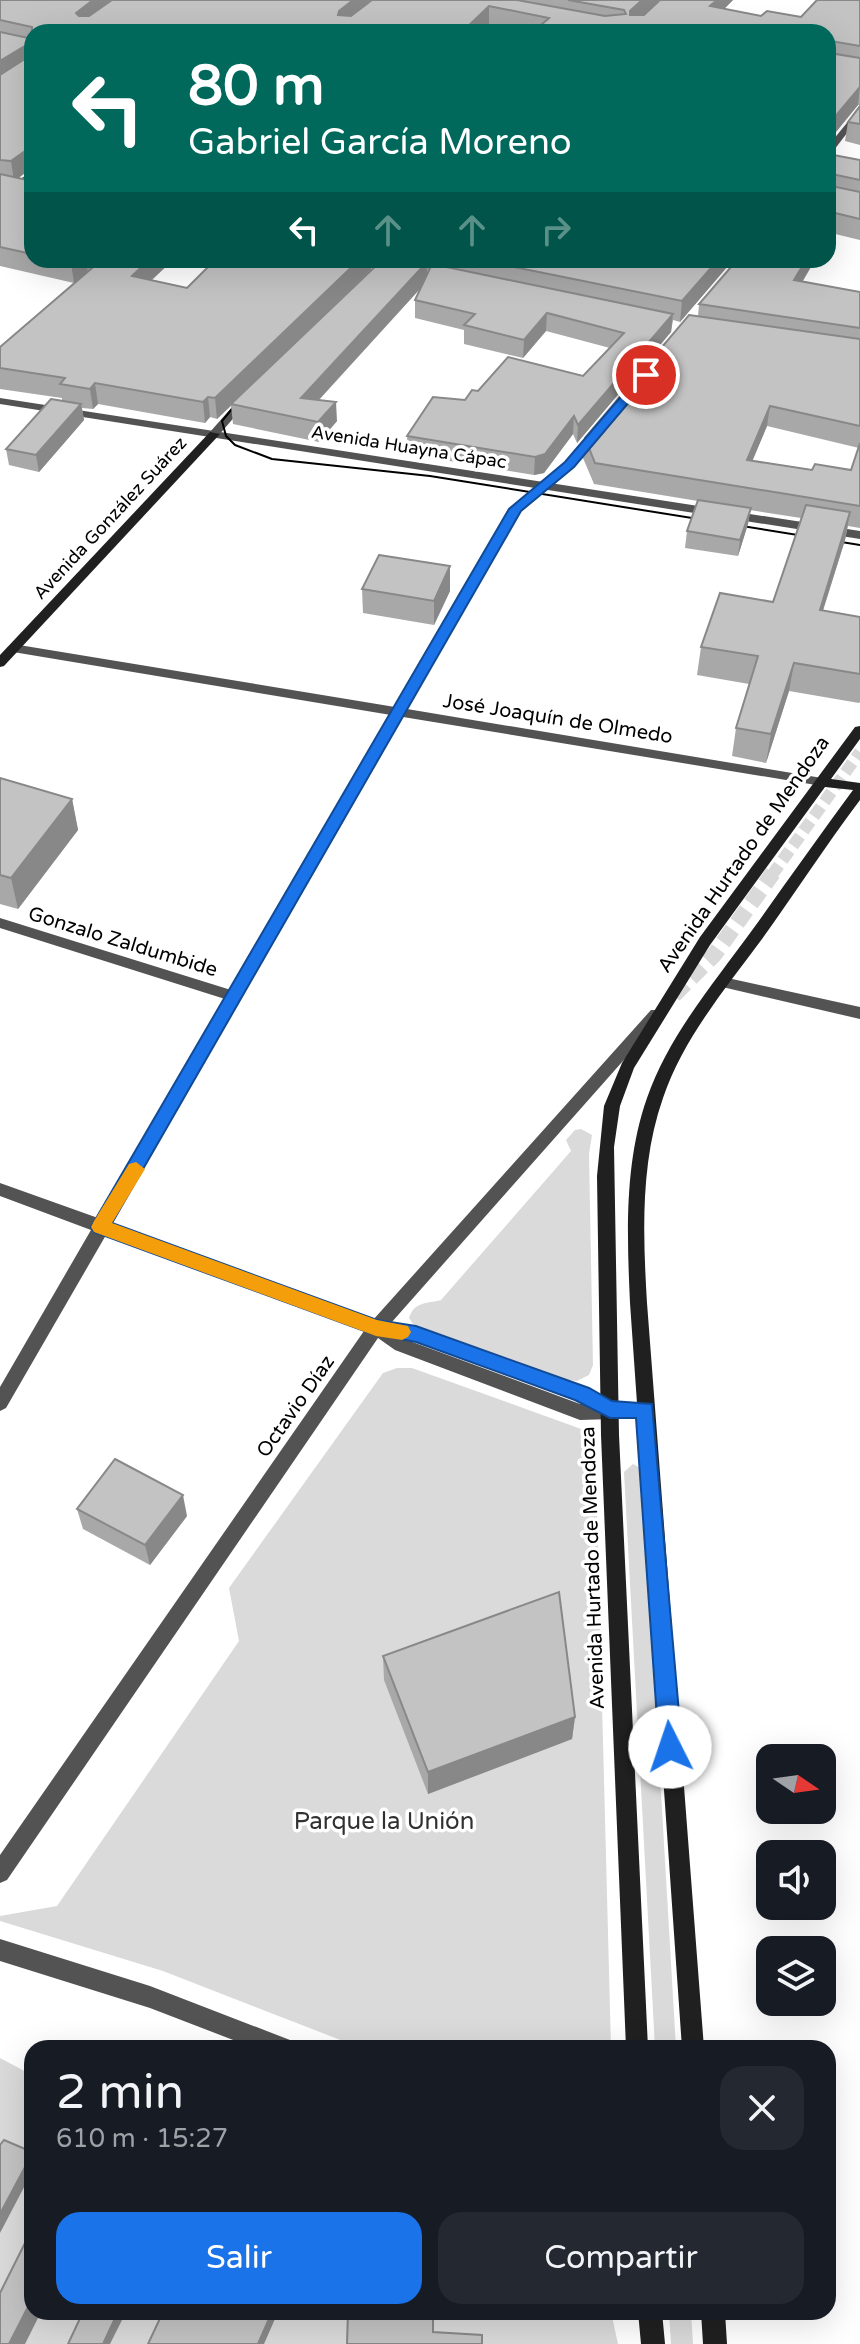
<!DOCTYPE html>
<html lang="es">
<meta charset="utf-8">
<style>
:root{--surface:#171b24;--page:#242831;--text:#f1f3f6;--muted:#9ea1a6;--accent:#1a73e8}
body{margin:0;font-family:"Varela Round",sans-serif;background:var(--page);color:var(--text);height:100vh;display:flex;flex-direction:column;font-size:30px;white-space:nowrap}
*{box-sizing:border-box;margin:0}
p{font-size:26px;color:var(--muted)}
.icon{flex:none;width:44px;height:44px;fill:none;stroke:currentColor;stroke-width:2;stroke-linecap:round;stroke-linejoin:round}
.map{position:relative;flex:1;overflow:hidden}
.panel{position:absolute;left:24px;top:2040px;width:812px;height:280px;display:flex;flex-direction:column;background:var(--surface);border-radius:24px;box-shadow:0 8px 32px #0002}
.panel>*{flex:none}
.guide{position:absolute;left:24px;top:24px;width:812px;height:244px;border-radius:24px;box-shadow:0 8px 32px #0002;background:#00695c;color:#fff;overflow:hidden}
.needle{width:52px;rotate:103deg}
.fabs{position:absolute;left:756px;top:1744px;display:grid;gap:16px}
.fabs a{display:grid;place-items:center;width:80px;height:80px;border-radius:16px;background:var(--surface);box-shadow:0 8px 32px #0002;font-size:40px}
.pin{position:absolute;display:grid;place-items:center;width:68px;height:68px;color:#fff;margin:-34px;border:4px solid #fff;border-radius:50%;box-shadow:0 2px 8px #0007}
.me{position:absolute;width:88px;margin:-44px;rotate:356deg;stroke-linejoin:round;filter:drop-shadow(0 0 6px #0008)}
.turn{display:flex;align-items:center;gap:28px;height:168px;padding:0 32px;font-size:36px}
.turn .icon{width:104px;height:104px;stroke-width:2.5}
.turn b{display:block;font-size:56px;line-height:68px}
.lanes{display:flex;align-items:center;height:76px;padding:0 32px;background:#0003;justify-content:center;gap:40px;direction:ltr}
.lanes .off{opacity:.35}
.round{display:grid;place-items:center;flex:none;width:84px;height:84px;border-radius:24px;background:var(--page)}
.overview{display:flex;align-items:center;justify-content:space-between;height:136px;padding:0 32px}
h1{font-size:48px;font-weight:600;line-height:60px}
.action{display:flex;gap:16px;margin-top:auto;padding:16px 32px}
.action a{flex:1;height:92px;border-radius:24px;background:var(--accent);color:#fff;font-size:32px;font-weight:600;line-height:92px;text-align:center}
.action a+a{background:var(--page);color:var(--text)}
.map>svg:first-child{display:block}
.green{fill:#dadada}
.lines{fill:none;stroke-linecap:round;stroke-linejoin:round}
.tertiary-tunnel-far1{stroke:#d9d9d9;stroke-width:12;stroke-dasharray:12 6;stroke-linecap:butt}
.tertiary-tunnel{stroke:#d9d9d9;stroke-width:16;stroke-dasharray:16 8;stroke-linecap:butt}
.minor{fill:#535353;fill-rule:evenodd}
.tertiary{fill:#535353;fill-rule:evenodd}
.secondary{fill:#202020;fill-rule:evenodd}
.tram{stroke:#000;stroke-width:2}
.wall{fill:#a8a8a8;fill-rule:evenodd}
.shaded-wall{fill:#888}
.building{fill:#c3c3c3;stroke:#888;stroke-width:2}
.route{fill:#1a73e8;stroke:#114b97;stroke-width:2}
.slow{fill:#f59e0b}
.labels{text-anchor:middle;stroke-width:7;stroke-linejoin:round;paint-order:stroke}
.far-street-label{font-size:18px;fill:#000;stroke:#fff}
.street-label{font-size:20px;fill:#000;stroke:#fff}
.near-park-label{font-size:24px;fill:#313131;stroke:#fff}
</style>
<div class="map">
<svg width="860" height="2344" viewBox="0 0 860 2344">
<rect width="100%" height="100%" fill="#fff"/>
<g class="green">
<path d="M581 1129 592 1135 589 1154 593 1365 589 1375 577 1381 567 1380 413 1324 409 1318C415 1301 426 1304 441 1300L571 1151 566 1140 575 1130Z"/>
<polygon points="397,1368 412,1368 595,1434 611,2048 361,2048 163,1971 0,1921 0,1916 57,1906 239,1641 229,1588 383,1373"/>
<polygon points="633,1464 642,1469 676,2048 655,2048 624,1472"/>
<polygon points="0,2058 32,2075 32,2312 611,2312 618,2344 0,2344"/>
<polygon points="669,2312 691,2312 693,2344 671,2344"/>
</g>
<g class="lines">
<polyline class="tertiary-tunnel-far1" points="772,875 860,752"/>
<polyline class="tertiary-tunnel" points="674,995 714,955 773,873"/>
<g class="minor">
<polygon points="860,107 860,116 831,154 828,155 828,146"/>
<polygon points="32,171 32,179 18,189 12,189 12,185"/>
<polygon points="350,260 372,260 404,268 399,271"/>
<polygon points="241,397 250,399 218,436 210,436 210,432"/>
<path d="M596 431 602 434 573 466 521 511 407 709 822 778 829 782 822 786 403 717 112 1224 373 1320 651 1010H661L663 1014 661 1018 391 1323 416 1327 588 1389 614 1403 645 1402 651 1405 654 1410 651 1415 645 1418 580 1420 395 1350 378 1338 7 1880 0 1883V1855L364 1331 106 1235 6 1408 0 1411V1387L91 1230 0 1196V1183L98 1218 225 999 0 928V918L231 990 391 715 13 652 7 648 13 644 395 707 512 507 565 462 592 432ZM407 1340 416 1341 584 1404H580Z"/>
<polygon points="723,977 860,1007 860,1019 718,986 716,982"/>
<polygon points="0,1939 150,1986 290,2040 293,2048 254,2048 150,2008 0,1961"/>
</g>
<polygon class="tertiary" points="0,398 860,531 860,539 0,404"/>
<g class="secondary">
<polygon points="210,432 220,434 4,666 0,667 0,655"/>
<path d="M860 726V739L831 779 860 783V800C826 845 795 893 762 939 725 989 683 1039 663 1098 640 1163 643 1236 647 1303L704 2048H682L630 1303C627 1236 624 1163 647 1098 669 1035 714 983 753 929 786 883 819 836 853 790L825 787 710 945 634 1068 620 1106 614 1147 619 1435 648 2048H626L601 1435 597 1176 604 1106 622 1063 700 937 855 727Z"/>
<polygon points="638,2312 662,2312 665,2344 641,2344"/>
<polygon points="701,2312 725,2312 727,2344 703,2344"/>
</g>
<polyline class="tram" points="246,392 222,421 226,436 235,445 272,459 430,476 860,545"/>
</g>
<g class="wall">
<polygon points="0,0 733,0 724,9 761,16 801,17 860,0 860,105 858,105 831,138 828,137 828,32 526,32 489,24 32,32 32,168 18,178 32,181 32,260 173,260 152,280 187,288 214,261 207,260 371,260 371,269 382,260 733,260 680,322 673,320 671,332 577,443 573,434 544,473 534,475 408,454 407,436 478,391 583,376 610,348 546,331 523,358 464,344 464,330 415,318 415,300 420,289 319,400 337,421 319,442 233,424 231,406 217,419 210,417 205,423 98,404 93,409 82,408 84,420 39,472 9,465 6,449 62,401 62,398 0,389 0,347 74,283 0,266"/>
<polygon points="860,106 860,145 845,141 848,122"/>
<polygon points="828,154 860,160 860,240 831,233"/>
<path d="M737 260H815L803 281 860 292V528L848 526 845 540 823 611 860 617V702L859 703 789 691 766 763 732 756 736 728 749 684 697 675 701 647 773 602 801 518 750 510 748 524 738 556 685 548 687 531 698 501 594 484 583 458 585 438 698 316 699 304ZM767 426 859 448 851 470H812L752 461Z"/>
<polygon points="450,566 450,591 434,625 363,613 362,589"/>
<polygon points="0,778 72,799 78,830 18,909 0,904"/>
<polygon points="77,1509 187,1516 150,1565 83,1529"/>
<polygon points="383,1656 575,1717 572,1739 428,1794 384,1680"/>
</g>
<g class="shaded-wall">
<polygon points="93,0 121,0 78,32 76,13"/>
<polygon points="353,0 378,0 339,32 339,11"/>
<polygon points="642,0 661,0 629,30 630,11"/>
<polygon points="717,0 733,0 708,25 710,6"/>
<polygon points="489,6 489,24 481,32 462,32"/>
<polygon points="30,43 32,62 0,82 0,61"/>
<polygon points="860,87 858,105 831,138 834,118"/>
<polygon points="32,146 32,168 14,181 11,161"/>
<polygon points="835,213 831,233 828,239 828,224"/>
<polygon points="75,260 102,260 87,267 88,272 74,283 71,263"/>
<polygon points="149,260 173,260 134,296 132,276"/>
<polygon points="359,260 371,260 371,269 217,419 215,398"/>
<polygon points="718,260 733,260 680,322 682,301"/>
<polygon points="806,260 815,260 791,300 794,280"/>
<polygon points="427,262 427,281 302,418 301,398"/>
<polygon points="547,313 546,331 523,358 524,340"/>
<polygon points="673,314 671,332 577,443 578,425"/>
<polygon points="95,383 98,404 93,409 90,389"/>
<polygon points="208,397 210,417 205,423 203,402"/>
<polygon points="336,402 337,421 319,442 318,422"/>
<polygon points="81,404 84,420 39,472 36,455"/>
<polygon points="770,406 767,426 744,481 747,460"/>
<polygon points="574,416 573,434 544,473 534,475 535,457"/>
<polygon points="751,508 748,524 738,556 740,540"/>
<polygon points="850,512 845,540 814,638 820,610"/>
<polygon points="450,566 450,591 434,625 434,601"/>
<polygon points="794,663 789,691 766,763 771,734"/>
<polygon points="72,799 78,830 18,909 11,878"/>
<polygon points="183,1495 187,1516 150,1565 145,1545"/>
<polygon points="575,1717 572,1739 428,1794 428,1772"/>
<polygon points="32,2154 32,2172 0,2233 0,2214"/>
<polygon points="32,2299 32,2312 41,2312 25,2344 9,2344"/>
<polygon points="118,2312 126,2312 110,2344 103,2344"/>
<polygon points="272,2312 278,2312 264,2344 258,2344"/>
</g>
<g class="building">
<polygon points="0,0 93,0 76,13 79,16 89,16 112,0 353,0 339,11 338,15 351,16 372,0 517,0 605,16 626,14 624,10 568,0 642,0 630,11 630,15 644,15 660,0 717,0 710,6 761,16 767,11 801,17 817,0 860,0 860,46 831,41 828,44 828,32 533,32 549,18 489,6 462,32 32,32 32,33 32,27 0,20"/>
<polygon points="0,32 28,38 32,35 32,146 11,161 0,160 0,75 31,55 30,43 0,61"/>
<polygon points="828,44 830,53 860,58 860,87 834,118 828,117"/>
<polygon points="860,106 860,124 848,122"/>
<polygon points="828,154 860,160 860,180 832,174 828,177 831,186 860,192 860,219 835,213 828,224"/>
<polygon points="0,174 32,181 32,254 0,247"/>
<polygon points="57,260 75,260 71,263"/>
<polygon points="96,260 149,260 132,276 187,288 215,260 359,260 215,398 208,397 203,402 95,383 90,389 60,384 65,378 0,368 0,347 92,268 87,267"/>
<polygon points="382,260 416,260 427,262 301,398 336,402 318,422 231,404"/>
<polygon points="480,260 718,260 682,301"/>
<polygon points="737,260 806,260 794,280 860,292 860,328 699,304"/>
<polygon points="432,264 673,314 578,425 574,416 545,454 535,457 407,436 433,397 465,400 472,390 478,391 508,357 583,376 624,333 547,313 524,340 464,325 475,314 415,300"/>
<polygon points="689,315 860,339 860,426 770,406 747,460 812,470 815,464 851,470 860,443 860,506 595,463 585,438"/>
<polygon points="51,399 81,404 36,455 6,449"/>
<polygon points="698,500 751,508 740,540 687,531"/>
<polygon points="806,505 850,512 820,610 860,617 860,674 794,663 771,734 736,728 758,656 701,647 720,593 773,602"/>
<polygon points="379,555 450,566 434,601 362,589"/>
<polygon points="0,778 72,799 11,878 0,875"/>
<polygon points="115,1459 183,1495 145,1545 77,1509"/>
<polygon points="559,1592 575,1717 428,1772 383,1656"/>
<polygon points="4,2140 32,2152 32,2154 0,2214 0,2145"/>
<polygon points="32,2229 32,2299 9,2344 0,2344 0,2293"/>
<polygon points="83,2312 118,2312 103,2344 68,2344"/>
<polygon points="163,2312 272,2312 258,2344 148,2344"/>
<polygon points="348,2312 433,2313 433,2332 482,2335 482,2344 347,2344"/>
</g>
<polygon class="route" points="642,372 652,375 574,467 521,511 112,1223 377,1320 416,1326 589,1388 612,1401 652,1404 682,1747 678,1755 670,1758 662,1755 659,1747 636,1418 610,1418 575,1400 416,1342 370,1333 94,1232 91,1227 509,509 565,462"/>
<polygon class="slow" points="136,1162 145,1169 112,1223 377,1320 408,1326 411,1332 408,1337 402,1340 376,1336 94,1232 91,1227 94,1221 129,1164"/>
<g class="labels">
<g class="far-street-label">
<text transform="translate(409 447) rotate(9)" y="6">Avenida Huayna Cápac</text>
<text transform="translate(110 518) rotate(-47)" y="6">Avenida González Suárez</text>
</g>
<g class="street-label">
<text transform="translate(558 718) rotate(9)" y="7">José Joaquín de Olmedo</text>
<text transform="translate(743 854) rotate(-55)" y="7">Avenida Hurtado de Mendoza</text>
<text transform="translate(123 941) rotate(17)" y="7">Gonzalo Zaldumbide</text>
<text transform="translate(295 1406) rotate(-55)" y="7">Octavio Díaz</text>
<text transform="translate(592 1568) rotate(-92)" y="7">Avenida Hurtado de Mendoza</text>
</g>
<g class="near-park-label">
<text x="384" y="1829">Parque la Unión</text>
</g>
</g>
</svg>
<div class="fabs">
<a><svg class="needle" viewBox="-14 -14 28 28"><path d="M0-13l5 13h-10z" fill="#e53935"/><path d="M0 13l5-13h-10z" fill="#9ea1a6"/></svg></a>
<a><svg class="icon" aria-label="sound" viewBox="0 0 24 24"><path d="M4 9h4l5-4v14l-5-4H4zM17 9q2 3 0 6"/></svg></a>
<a><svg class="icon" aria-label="layers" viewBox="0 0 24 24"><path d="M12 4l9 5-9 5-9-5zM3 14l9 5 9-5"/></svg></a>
</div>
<div class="pin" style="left:646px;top:375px;background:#d93025"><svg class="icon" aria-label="arrive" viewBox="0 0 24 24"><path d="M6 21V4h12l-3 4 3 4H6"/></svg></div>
<svg class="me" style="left:670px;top:1747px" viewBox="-20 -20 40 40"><circle r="19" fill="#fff"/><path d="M0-13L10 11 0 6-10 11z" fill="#1a73e8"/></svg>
<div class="guide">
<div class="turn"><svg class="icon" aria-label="left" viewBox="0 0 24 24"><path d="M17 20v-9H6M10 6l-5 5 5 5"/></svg><div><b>80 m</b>Gabriel García Moreno</div></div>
<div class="lanes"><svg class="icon" aria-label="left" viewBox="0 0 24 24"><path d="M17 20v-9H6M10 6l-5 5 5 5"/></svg><svg class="icon off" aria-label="ahead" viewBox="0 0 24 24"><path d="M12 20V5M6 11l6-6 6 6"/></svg><svg class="icon off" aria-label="ahead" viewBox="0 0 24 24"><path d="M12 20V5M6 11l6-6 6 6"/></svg><svg class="icon off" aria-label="right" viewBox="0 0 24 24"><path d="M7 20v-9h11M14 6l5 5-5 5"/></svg></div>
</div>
<section class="panel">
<div class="overview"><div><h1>2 min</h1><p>610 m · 15:27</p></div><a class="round"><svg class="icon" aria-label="close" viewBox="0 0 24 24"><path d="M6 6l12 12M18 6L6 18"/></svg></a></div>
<div class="action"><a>Salir</a><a>Compartir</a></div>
</section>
</div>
